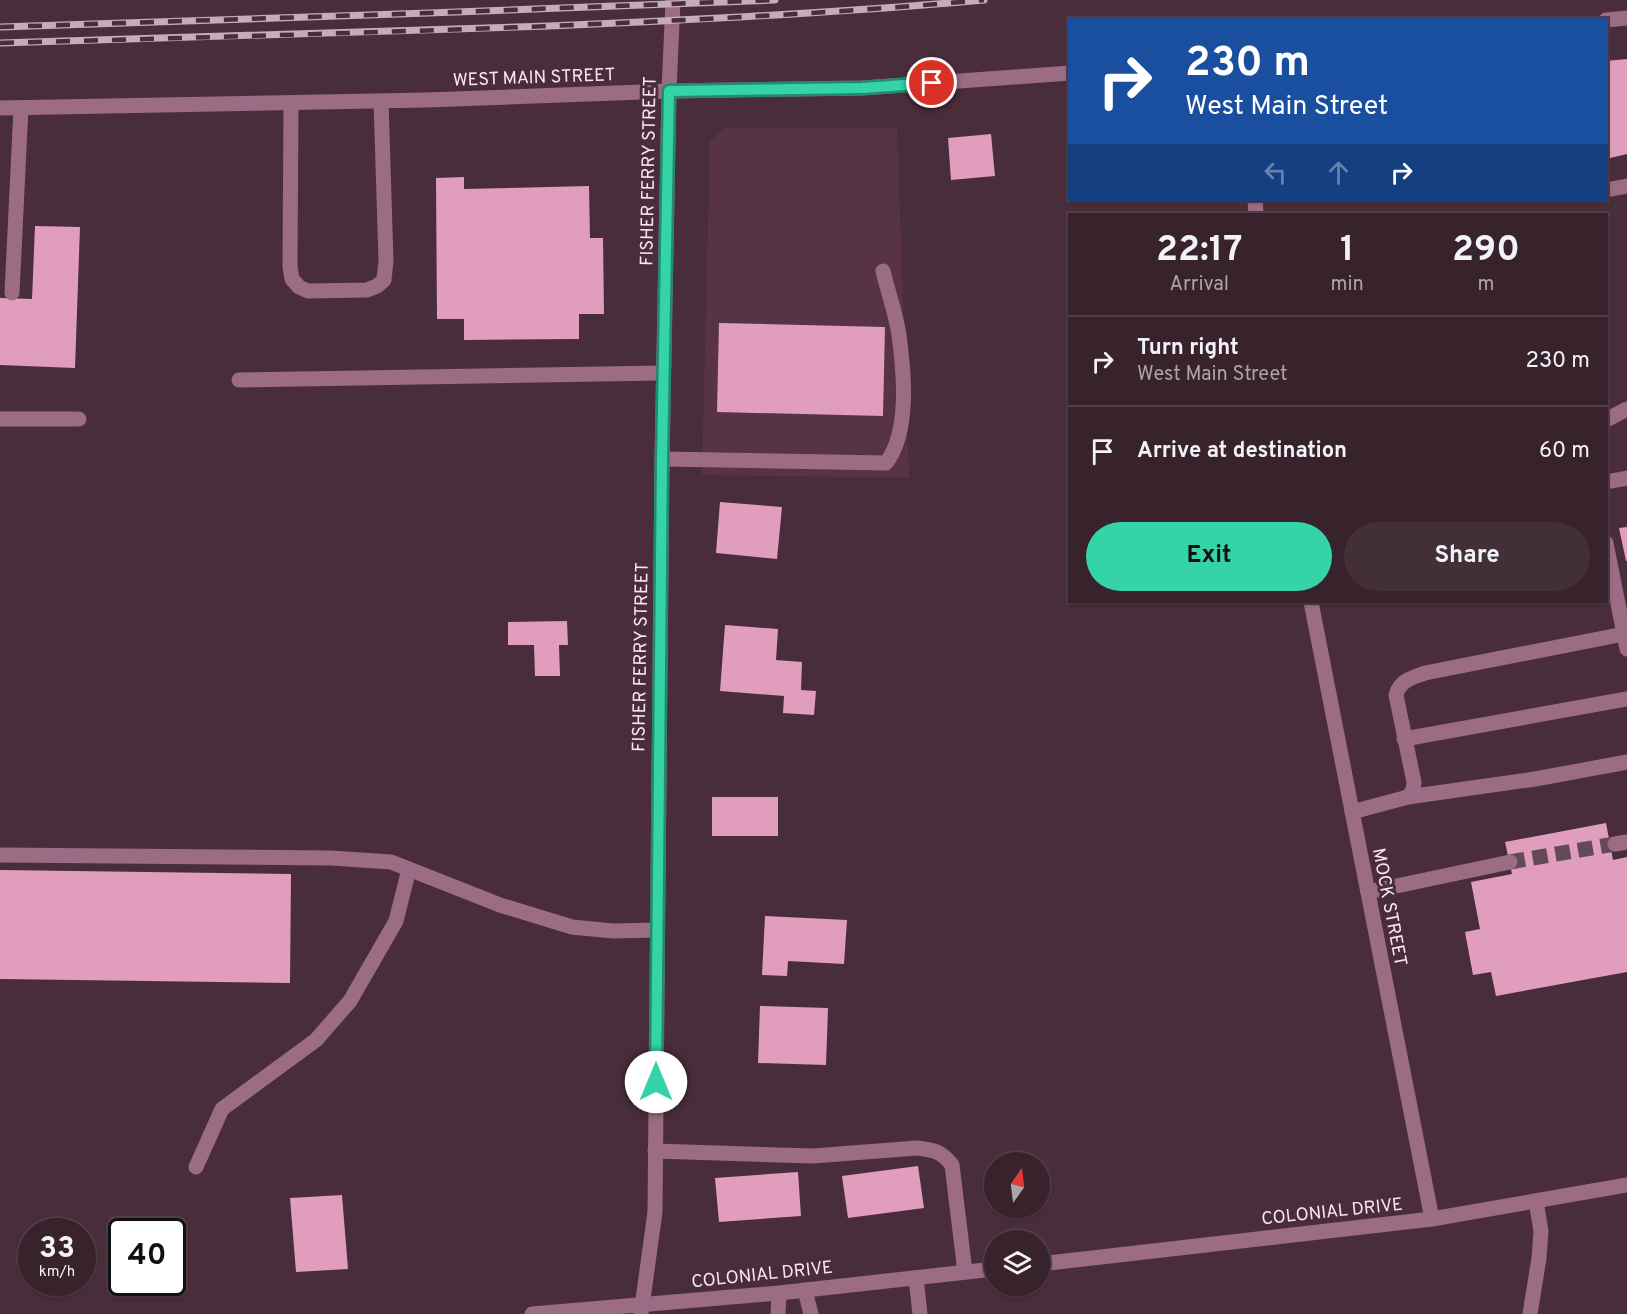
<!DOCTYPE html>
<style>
:root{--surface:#38222c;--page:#432f38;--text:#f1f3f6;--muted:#aba4a9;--line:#523f48;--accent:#34d4a8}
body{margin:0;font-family:Overpass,sans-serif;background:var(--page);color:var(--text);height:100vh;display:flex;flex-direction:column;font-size:22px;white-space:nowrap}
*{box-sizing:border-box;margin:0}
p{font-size:20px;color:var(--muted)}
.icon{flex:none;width:33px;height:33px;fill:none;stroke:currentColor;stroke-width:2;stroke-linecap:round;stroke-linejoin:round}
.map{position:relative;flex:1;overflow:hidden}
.side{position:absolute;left:1068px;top:213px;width:540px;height:390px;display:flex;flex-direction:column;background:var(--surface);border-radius:0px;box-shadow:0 2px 4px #0004,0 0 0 2px var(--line)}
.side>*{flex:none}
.top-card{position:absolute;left:1068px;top:18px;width:540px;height:183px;border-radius:0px;box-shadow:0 2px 4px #0004,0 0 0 2px var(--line);background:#1a4fa0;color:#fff;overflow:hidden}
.needle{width:39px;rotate:14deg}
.buttons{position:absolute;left:984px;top:1152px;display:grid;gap:12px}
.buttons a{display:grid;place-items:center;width:66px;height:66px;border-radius:50%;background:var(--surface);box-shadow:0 2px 4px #0004,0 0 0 2px var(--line);font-size:30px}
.speed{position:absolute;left:18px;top:1218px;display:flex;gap:12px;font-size:30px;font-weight:700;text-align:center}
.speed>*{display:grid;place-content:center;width:78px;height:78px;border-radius:50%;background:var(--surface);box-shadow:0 2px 4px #0004,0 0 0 2px var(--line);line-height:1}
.speed small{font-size:15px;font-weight:400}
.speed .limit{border:3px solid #111;border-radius:9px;background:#fff;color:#111}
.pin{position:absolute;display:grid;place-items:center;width:51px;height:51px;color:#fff;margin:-26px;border:3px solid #fff;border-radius:50%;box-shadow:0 2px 6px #0007}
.me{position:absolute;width:66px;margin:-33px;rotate:0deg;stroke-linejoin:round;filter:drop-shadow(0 0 4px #0008)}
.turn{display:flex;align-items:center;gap:21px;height:126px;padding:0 18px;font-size:27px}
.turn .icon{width:78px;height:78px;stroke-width:2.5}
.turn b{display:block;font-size:42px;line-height:51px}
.lanes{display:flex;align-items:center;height:57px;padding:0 18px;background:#0003;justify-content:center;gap:30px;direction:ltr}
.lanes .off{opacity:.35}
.eta{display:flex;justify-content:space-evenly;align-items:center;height:102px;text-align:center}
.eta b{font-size:36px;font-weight:700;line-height:42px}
.primary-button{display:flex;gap:12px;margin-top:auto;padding:12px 18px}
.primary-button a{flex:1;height:69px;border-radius:36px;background:var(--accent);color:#111;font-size:24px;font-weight:700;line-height:69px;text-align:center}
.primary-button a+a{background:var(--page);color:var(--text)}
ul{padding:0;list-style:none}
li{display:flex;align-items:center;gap:18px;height:90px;padding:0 18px;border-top:2px solid var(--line)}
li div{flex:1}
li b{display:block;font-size:22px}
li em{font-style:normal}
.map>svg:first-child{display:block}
.built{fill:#573345}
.building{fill:#e09dbe}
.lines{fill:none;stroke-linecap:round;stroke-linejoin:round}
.minor-tunnel{stroke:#644956;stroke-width:15;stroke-dasharray:15 8;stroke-linecap:butt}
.minor{stroke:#9b6c83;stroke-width:15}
.rail-casing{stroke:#c4adb7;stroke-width:7}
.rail{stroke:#4a2d3b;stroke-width:4.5;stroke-dasharray:14;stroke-linecap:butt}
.route-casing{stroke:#228a6d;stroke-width:15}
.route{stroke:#34d4a8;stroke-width:10}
.labels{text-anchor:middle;stroke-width:6;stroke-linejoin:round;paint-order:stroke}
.street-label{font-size:18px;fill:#fae6ef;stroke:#4a2d3b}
</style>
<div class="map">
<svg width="1627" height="1314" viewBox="0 0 1627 1314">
<rect width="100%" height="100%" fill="#4a2d3b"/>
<polygon class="built" points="724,128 897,128 909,478 702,475 710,141"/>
<g class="building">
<polygon points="1627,59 1627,154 1606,159 1606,61"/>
<polygon points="991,134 995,176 951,180 948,138"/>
<polygon points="464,177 464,189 589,186 590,238 603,238 604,314 579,314 579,339 464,340 464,319 437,319 436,178"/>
<polygon points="35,226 80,227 75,368 0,365 0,298 32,299"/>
<polygon points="719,323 885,327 883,416 717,412"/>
<polygon points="720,502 782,507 777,559 716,553"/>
<polygon points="1627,527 1627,561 1626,561 1619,528"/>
<polygon points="567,621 568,645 559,645 560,676 535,676 534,645 508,645 508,622"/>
<polygon points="725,625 778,629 776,660 802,662 801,690 816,691 814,715 783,713 784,696 720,691"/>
<rect x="712" y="797" width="66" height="39"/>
<polygon points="1606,823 1613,860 1627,857 1627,972 1496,996 1491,972 1473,975 1465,932 1480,929 1471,882 1512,874 1505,842"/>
<polygon points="0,870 291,874 290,983 0,979"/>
<polygon points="765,916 847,920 844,964 788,961 787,976 762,975"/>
<polygon points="760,1006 828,1008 826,1065 758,1063"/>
<polygon points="918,1166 924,1208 848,1218 842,1176"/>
<polygon points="798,1172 801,1216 719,1222 715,1178"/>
<polygon points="342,1195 348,1269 296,1272 290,1198"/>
</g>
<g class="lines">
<polyline class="minor-tunnel" points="1510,862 1615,844"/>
<g class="minor">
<polyline points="1606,20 1627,18"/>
<polyline points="291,103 290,267 292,279 299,287 308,291 367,290 377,286 384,280 386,261 381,101"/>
<polyline points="0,108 426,100 669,91 863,88 1070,73"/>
<polyline points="1606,190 1627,186"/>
<polyline points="1255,200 1256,214"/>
<polyline points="12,293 21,108"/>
<polyline points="239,380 663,373"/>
<polyline points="0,419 79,419"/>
<polyline points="1606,420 1627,409"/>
<path d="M662 459 886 463C910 432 904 372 899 335 896 314 888 292 883 271"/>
<polyline points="1606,482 1627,478"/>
<polyline points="1606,543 1627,649"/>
<polyline points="1311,602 1432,1219"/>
<polyline points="1404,739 1627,699"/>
<polyline points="1408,797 1535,779 1627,762"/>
<path d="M1352 812 1408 797 1413 790 1414 782 1396 695C1400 680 1412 678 1425 673L1624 634"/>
<polyline points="1615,844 1627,842"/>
<polyline points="0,855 331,858 391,862 500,905 572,927 613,931 657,930"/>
<polyline points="1368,892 1510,862"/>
<path d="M655 1151 813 1156 917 1148C934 1150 941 1151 952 1165L965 1272"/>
<polyline points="196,1167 222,1109 316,1040 350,1001 396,921 409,869"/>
<polyline points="1040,1264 1432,1219 1627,1185"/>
<polyline points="916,1278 920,1314"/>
<polyline points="805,1290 811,1314"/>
<polyline points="532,1314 779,1293 994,1269"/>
<polyline points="641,1314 655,1212 662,459 669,91 673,0"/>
<polyline points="778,1314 779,1293"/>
<polyline points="1530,1314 1539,1258 1541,1231 1536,1201"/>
</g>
<defs>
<g id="rail">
<polyline points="0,27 429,13 775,0"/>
<path d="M0 43C183 38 366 33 549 26 694 20 839 13 984 0"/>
</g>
</defs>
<use href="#rail" class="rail-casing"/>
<use href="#rail" class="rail"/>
</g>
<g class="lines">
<defs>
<polyline id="route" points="656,1082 662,459 669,91 863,88 932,83"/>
</defs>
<use href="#route" class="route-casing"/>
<use href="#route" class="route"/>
</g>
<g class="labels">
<g class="street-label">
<text transform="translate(534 77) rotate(-2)" y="6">WEST MAIN STREET</text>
<text transform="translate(648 171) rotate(-89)" y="6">FISHER FERRY STREET</text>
<text transform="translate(640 657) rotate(-89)" y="6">FISHER FERRY STREET</text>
<text transform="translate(1390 907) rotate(79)" y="6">MOCK STREET</text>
<text transform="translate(1332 1211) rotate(-6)" y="6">COLONIAL DRIVE</text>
<text transform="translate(762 1274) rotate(-6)" y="6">COLONIAL DRIVE</text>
</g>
</g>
</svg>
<div class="buttons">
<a><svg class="needle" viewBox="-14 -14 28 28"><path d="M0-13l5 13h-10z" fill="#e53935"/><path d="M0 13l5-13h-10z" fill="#aba4a9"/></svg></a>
<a><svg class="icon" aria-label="layers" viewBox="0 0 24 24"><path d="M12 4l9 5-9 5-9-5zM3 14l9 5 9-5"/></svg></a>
</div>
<div class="speed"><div>33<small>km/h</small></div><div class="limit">40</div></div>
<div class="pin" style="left:932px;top:83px;background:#d93025"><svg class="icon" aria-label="arrive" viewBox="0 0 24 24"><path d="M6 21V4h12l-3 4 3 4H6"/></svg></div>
<svg class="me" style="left:656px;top:1082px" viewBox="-20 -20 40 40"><circle r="19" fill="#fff"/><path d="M0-13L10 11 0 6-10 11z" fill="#34d4a8"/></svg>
<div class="top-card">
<div class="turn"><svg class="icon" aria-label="right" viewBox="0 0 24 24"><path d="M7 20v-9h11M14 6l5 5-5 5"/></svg><div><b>230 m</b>West Main Street</div></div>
<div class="lanes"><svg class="icon off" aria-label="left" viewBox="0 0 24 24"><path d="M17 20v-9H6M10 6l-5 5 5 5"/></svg><svg class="icon off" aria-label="ahead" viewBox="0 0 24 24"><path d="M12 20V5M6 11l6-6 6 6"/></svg><svg class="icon" aria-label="right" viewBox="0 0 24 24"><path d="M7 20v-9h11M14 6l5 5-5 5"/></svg></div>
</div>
<section class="side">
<div class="eta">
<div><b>22:17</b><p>Arrival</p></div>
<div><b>1</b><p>min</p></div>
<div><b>290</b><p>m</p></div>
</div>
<ul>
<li><svg class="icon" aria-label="right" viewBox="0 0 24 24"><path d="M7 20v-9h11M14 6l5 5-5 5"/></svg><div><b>Turn right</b><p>West Main Street</p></div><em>230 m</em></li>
<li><svg class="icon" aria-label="arrive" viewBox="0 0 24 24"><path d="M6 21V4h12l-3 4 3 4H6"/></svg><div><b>Arrive at destination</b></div><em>60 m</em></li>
</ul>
<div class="primary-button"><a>Exit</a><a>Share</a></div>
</section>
</div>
